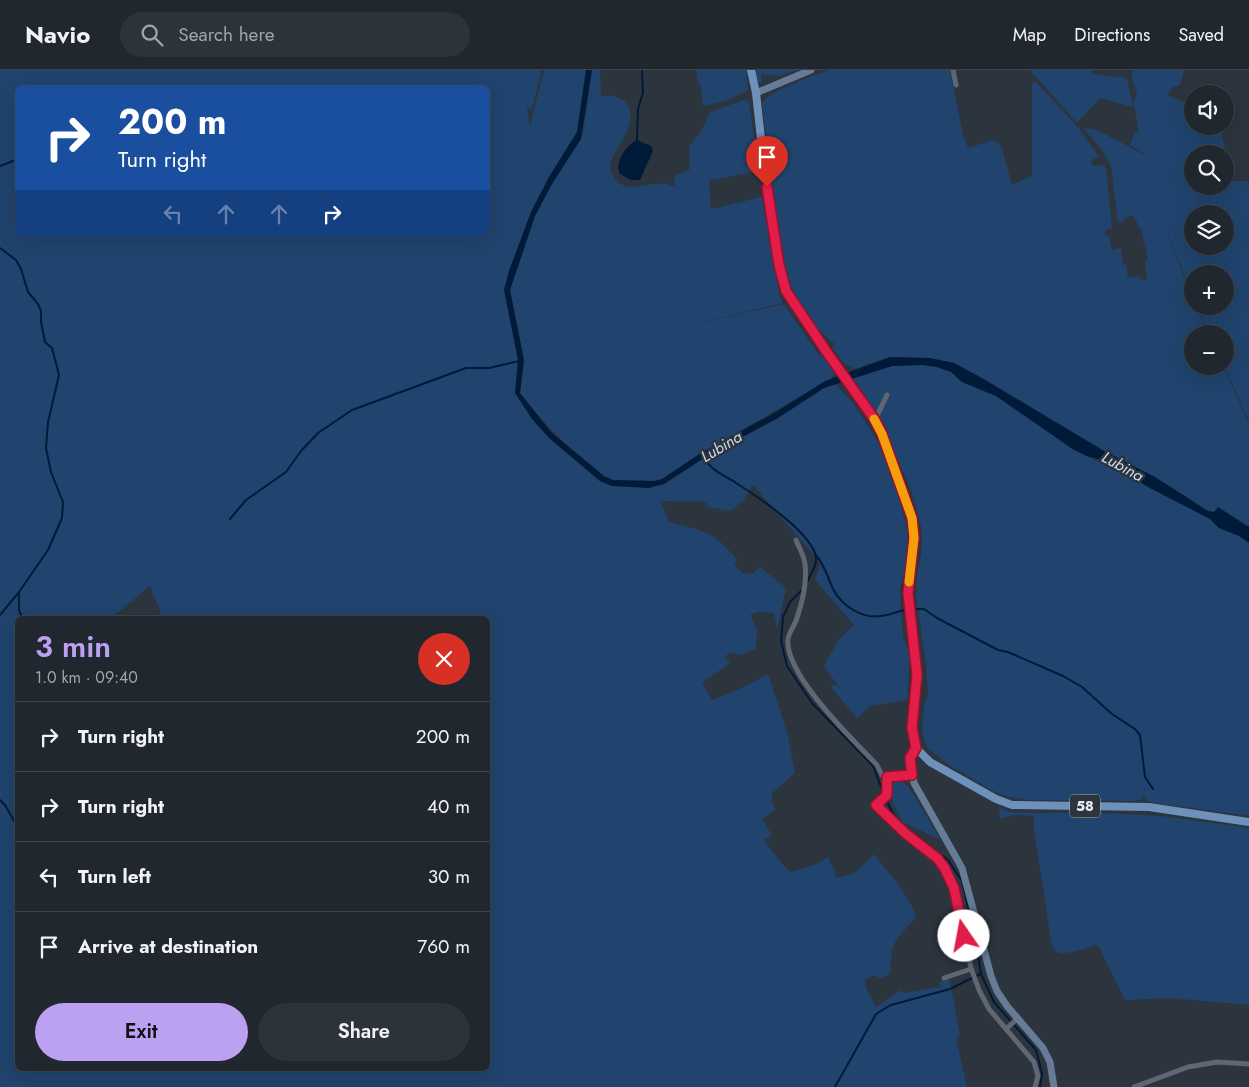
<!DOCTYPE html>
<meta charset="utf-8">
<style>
:root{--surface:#21272e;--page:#2d333a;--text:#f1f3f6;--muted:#a2a5aa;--line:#3e444a;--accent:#bca0f2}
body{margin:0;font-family:Jost,sans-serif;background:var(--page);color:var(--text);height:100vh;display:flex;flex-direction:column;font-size:19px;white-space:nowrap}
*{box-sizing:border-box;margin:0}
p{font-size:16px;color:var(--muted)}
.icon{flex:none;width:28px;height:28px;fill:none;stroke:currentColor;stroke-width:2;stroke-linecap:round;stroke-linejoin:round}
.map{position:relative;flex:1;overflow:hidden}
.side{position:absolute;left:15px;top:546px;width:475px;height:455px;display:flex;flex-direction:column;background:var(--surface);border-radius:8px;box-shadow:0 5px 20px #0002,0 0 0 1px var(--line)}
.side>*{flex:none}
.top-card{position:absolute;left:15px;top:15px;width:475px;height:152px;border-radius:8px;box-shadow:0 5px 20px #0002,0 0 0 1px var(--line);background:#1a4fa0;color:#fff;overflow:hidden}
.tools{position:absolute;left:1184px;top:15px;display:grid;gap:10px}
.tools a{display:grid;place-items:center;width:50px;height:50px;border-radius:50%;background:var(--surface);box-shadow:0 5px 20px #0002,0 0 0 1px var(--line);font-size:25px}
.pin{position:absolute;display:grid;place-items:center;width:42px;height:42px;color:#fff;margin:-51px -21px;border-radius:50% 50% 50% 0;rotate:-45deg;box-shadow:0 0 5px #0007}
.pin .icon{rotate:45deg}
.me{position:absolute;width:55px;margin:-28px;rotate:348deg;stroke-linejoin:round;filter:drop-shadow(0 0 4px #0008)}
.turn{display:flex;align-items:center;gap:18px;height:105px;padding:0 20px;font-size:22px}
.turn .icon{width:65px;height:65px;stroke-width:2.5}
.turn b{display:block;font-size:35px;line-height:42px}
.lanes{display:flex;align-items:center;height:48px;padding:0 20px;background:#0003;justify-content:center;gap:25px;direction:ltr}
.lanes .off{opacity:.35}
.round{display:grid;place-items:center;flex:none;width:52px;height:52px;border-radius:26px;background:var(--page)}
.headline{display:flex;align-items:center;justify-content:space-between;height:85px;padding:0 20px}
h1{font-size:30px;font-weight:600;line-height:38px;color:var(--accent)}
.primary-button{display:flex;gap:10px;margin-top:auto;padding:10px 20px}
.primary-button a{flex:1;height:58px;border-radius:30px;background:var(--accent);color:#111;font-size:20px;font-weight:600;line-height:58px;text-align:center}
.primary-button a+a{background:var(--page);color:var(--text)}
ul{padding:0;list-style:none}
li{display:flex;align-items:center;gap:15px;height:70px;padding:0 20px;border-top:1px solid var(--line)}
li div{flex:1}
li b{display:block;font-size:19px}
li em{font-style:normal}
header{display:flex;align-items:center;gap:30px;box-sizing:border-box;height:70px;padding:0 25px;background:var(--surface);border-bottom:1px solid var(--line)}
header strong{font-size:24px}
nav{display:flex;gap:28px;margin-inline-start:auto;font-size:18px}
.search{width:350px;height:45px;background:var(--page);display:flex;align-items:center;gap:12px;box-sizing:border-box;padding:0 18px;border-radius:28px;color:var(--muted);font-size:19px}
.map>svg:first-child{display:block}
.green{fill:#20446d;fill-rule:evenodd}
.water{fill:#001b3a}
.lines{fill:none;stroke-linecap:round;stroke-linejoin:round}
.stream{stroke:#001b3a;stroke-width:2}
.street{stroke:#5e6772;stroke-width:5}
.secondary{stroke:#667c96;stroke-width:7}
.primary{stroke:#6e91bb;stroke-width:8}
.route-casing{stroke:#92132f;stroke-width:12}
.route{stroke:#e11d48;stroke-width:9}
.slow{stroke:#f59e0b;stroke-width:9}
.labels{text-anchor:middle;stroke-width:5;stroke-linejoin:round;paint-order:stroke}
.shield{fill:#2c343e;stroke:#afb5bc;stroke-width:1}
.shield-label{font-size:14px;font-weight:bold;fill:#e7ecf2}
.water-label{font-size:16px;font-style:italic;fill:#cddcee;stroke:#2c343e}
</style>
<header>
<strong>Navio</strong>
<div class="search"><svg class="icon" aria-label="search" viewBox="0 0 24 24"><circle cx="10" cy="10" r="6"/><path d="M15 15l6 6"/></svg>Search here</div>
<nav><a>Map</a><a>Directions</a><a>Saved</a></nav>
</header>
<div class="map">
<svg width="1249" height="1017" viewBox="0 0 1249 1017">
<rect width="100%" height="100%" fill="#2c343e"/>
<g class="green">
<path d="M0 0H542L531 42 527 35 530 56 544 0H586L577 62 549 107 531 142 509 201 504 220 518 290 515 323 549 368 600 411 612 416 664 414 707 386 778 348 824 318 835 314 854 334 878 372 894 412 906 454 908 466 906 497 900 519 903 567 910 584 907 630 870 636 857 648 831 617 834 614 840 618 824 597C832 580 839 567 854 555L815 510 821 493 753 415 743 431 730 441 707 437 706 432 660 431 669 452C702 460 716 462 737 490L734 493 742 503 752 504 760 497 786 518 777 559 774 543 757 542 750 545 757 559 756 579 741 585 733 583 724 586 730 593 702 613 712 630 740 619 768 604 787 662 795 703 772 723V734L776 739 762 749 772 765 764 770 782 794 791 802 817 794 828 787 835 801 836 808 855 803 874 784C887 801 910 826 916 847L896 870 892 880 890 903 882 909 874 905 865 910 866 918 876 937 901 920 904 923 940 917 939 912 949 908 960 964 956 968 967 1017H0ZM18 18H488V165H18ZM150 516 163 549H488V999H18V549H110Z"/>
<path d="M592 0H600L601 26C610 25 623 26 628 36 639 57 611 81 610 97 610 102 614 108 617 111 632 126 659 105 676 118L674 106 690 99 689 77 702 60 709 43 743 30 749 31 759 101 711 110 709 109 711 139 762 127 780 227 783 233 687 256 784 234 819 285H823L835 302 831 309 701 383 662 409 654 411 611 410 604 406C570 378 547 359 520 323L524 290 510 220 535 146 552 114 583 64Z"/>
<polygon points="696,0 747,0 748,20 726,31 703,36 700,13 698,13"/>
<polygon points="754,0 797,0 779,6 761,4 762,14 757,11"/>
<path d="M828 0H950L963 65 968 78 993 70 1001 76 1012 115 1031 106 1032 109V14L1036 12 1076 55 1099 86 1091 91 1093 96 1103 95 1106 97 1112 158 1105 160V165L1109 166 1112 180 1121 178 1123 195 1126 194 1128 208 1139 206 1140 210 1147 209 1145 191 1148 189 1141 158H1138L1137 152 1133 146 1126 147 1123 152H1118L1111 96 1101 78 1083 58 1097 60 1145 85 1144 83 1130 75 1134 62H1139L1134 34 1137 22 1132 10V3L1134 0H1184L1180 15 1173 17 1167 25 1183 32 1192 43V56H1221L1230 111H1249V351L1224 296 1225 264H1209L1197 236H1225V204H1192V224L1159 141 1192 228V236H1196L1208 264H1192V296H1223L1249 354V458L1218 437 1214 442 1208 441 1155 407 1104 381 954 293 930 288 890 287 854 299 844 293 832 278 835 274C819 263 797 235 791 217 781 191 778 161 774 134 770 101 766 67 762 34 767 21 814 6 828 0ZM1192 84H1225V116H1192ZM1192 144H1225V176H1192Z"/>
<polygon points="1030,0 1093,0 1092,4 1127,8 1133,37 1100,28 1077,53"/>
<polygon points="923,295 937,297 951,302 962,312 996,326 1074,380 1170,427 1210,449 1219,458 1239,466 1249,473 1249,746 1149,732 1143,726 1140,730 1133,731 1029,730 1008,727 993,721 946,693 928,678 924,671 922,659 924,635 928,625 926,595 916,526 917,505 922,479 922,461 912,423 888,367 878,347 851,309 892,296"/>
<polygon points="896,707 908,716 941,770 902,752 887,720 888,713"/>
<path d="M999 737 1010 742 1021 743H1103L1161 746 1249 758V935L1170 928 1125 930 1099 877 1096 875C1087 878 1063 887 1056 881 1053 879 1052 874 1051 870L1034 760V746L1014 745 1000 749Z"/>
</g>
<g class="water">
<polygon points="586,0 592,0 581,69 552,114 535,146 510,220 524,290 520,323 552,363 604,406 613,410 654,411 662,409 701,383 776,342 825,311 890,287 930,288 954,293 982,308 1104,381 1155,407 1208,441 1214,442 1218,437 1249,457 1249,473 1239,466 1219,458 1210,449 1146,416 1121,398 1105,391 1087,386 1074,380 996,326 962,312 951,302 937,297 923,295 892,296 824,318 778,348 707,386 664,414 649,418 612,416 600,411 549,368 532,349 515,323 518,290 504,220 509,201 531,142 549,107 577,62"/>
<path d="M637 70 651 76 653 81 640 110H631L620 104C614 92 626 75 637 70Z"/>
</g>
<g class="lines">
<g class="stream">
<polyline points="637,70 638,39 643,23 642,0"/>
<polyline points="0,96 18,89"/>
<polyline points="0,178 16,190 21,199 28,222 38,234 41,241 41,252 45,272 52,278 59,305 48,352 46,378 51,402 63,432 62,448 48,480 19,522 0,545"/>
<path d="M705 386C707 399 726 406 736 413 757 426 812 463 816 487 817 496 811 504 807 512"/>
<polyline points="230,449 246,430 286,402 301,381 318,363 352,340 466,298 489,298 519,291"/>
<path d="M816 485C824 494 828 508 833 519 842 536 862 549 881 546 890 545 899 541 908 539"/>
<polyline points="802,520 790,532 783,547 781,571 787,596 812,633 873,696 886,730 898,753 948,790 962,811 976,870 981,904 994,932 1036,980 1042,1003 1040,1017"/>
<polyline points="19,522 19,540 23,549"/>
<polyline points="913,539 924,539 937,548 998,580 1008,582 1063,606 1082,617 1112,644 1135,659 1140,665 1145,707 1153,719"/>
<polyline points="0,730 5,735 18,758"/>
<polyline points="835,1017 876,944 891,935 950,919 980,904"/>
</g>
<g class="street">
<polyline points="953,0 956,15"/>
<polyline points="875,350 887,325"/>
<path d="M796 470C799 478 805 487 805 495 807 511 802 533 797 548 795 555 789 562 788 569 784 604 854 671 877 695L883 707 912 705"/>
<polyline points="887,707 887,725 876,735 905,763 937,788 944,797 954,819 971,898 979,920 989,939 1034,992 1038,1006 1035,1017"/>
<polyline points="944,908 971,899"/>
<polyline points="1006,959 1018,948"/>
<polyline points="1134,1017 1188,997 1217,992 1249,994"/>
</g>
<g class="secondary">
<polyline points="756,23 811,0"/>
<polyline points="916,678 910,688 914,713 962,798 991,906 997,921 1007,936 1043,978 1050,992 1054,1017"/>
</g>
<polyline class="primary" points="751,0 756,23 762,78 779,195 786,221 826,281 875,350 882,364 912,448 914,468 908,523 917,605 912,658 916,678 930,692 996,729 1012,735 1149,737 1249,752"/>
</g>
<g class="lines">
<defs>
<polyline id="route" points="767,117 779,195 786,221 826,281 875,350 882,364 912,448 914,468 908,523 917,605 912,658 916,678 910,688 912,705 887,707 887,725 876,735 905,763 937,788 944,797 954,818 964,866"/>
</defs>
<use href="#route" class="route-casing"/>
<use href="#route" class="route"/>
<polyline class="slow" points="874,349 882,364 912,448 914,468 909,512"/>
</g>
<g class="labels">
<rect class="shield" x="1070" y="724.5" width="30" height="23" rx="4"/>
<g class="shield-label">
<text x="1085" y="741">58</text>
</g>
<g class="water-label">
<text transform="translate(721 376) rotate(-31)" y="6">Lubina</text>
<text transform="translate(1123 396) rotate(29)" y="6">Lubina</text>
</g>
</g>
</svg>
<div class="tools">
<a><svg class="icon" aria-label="sound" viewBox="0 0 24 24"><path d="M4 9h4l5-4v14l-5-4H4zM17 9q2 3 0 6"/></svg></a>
<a><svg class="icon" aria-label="search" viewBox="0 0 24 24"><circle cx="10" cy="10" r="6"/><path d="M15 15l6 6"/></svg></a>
<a><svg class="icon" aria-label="layers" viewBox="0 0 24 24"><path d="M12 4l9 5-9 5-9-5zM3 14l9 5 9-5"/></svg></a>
<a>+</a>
<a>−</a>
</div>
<div class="pin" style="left:767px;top:117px;background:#d93025"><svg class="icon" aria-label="arrive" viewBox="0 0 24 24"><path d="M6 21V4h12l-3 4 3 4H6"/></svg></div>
<svg class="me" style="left:964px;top:866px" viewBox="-20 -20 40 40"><circle r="19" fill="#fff"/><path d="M0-13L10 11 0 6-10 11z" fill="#e11d48"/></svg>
<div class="top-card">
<div class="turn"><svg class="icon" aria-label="right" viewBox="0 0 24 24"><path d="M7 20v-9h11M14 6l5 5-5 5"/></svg><div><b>200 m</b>Turn right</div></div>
<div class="lanes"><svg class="icon off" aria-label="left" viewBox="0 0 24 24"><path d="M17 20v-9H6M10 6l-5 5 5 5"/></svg><svg class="icon off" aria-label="ahead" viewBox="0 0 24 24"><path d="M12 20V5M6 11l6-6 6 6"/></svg><svg class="icon off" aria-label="ahead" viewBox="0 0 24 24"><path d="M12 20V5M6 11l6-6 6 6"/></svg><svg class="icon" aria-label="right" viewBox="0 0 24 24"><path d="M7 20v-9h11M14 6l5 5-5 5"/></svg></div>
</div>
<section class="side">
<div class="headline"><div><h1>3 min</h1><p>1.0 km · 09:40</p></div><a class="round" style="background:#d93025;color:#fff"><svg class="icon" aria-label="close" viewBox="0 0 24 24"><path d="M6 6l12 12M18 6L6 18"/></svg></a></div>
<ul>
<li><svg class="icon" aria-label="right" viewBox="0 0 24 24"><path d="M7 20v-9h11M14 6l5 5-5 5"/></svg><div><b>Turn right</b></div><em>200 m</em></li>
<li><svg class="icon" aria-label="right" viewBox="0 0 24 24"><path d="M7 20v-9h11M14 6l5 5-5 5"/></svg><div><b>Turn right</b></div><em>40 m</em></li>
<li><svg class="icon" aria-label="left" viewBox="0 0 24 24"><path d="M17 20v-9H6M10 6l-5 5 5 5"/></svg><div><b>Turn left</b></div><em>30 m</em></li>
<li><svg class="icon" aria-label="arrive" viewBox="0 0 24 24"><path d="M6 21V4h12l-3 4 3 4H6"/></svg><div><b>Arrive at destination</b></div><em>760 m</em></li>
</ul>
<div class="primary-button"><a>Exit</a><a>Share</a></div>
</section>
</div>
